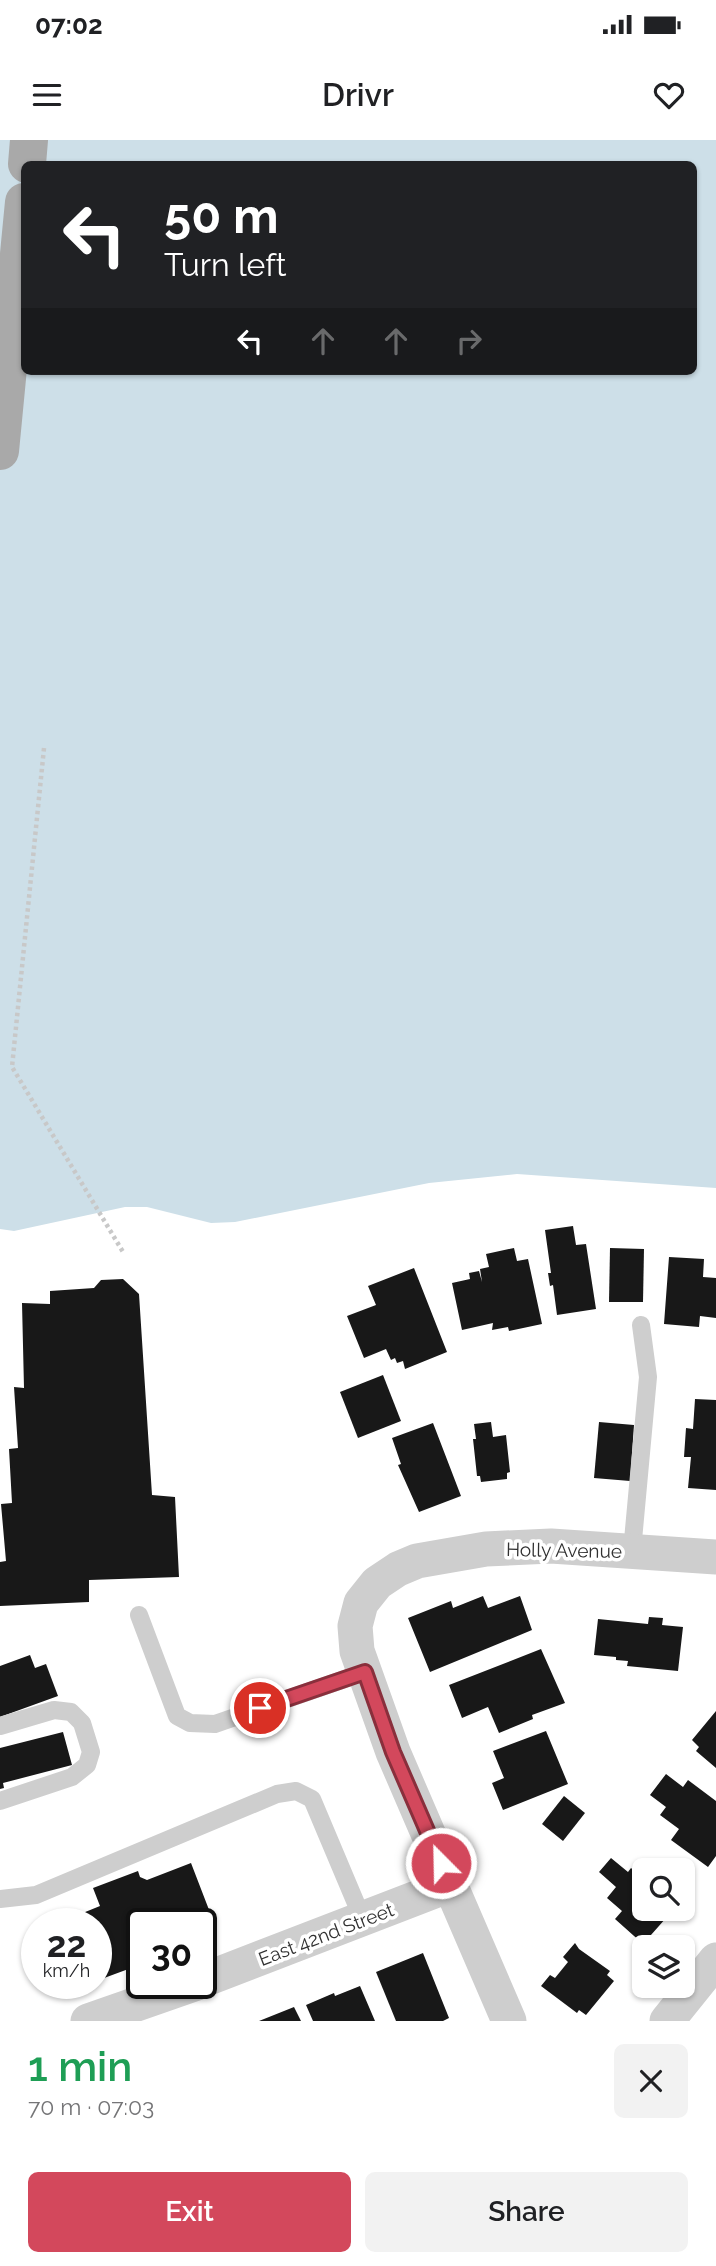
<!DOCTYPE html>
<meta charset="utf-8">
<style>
:root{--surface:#fff;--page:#f2f2f2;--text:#202124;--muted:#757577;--accent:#d3485c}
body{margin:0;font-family:Raleway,sans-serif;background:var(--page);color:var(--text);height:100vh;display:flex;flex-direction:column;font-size:26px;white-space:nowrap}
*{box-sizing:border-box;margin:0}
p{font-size:23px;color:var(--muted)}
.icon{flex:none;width:38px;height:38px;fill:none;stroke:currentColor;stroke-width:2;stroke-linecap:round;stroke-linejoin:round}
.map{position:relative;height:1881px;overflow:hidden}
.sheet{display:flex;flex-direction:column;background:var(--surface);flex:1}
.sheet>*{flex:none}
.banner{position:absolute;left:21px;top:21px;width:676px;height:214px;border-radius:10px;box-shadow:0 2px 5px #0004;background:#202124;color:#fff;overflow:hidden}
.controls{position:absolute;left:632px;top:1718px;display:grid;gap:14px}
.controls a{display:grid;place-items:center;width:63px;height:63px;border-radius:10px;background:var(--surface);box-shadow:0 2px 5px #0004;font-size:35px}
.speed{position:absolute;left:21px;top:1768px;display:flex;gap:14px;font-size:35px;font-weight:700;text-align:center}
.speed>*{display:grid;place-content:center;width:91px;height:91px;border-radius:50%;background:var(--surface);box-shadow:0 2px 5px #0004;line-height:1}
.speed small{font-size:18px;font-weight:400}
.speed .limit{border:4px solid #111;border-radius:10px;background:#fff;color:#111}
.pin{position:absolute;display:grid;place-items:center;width:60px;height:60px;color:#fff;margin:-30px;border:4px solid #fff;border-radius:50%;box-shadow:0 2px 7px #0007}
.me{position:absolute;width:77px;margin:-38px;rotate:337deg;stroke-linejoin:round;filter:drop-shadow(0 0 5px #0008)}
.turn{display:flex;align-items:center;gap:24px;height:147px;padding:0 28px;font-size:32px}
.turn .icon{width:91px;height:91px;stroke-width:2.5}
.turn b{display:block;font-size:49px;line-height:60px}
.lanes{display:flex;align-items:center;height:66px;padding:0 28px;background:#0003;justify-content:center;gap:35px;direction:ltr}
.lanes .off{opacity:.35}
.round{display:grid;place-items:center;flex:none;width:74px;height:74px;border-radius:10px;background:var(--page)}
.head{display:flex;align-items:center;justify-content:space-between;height:119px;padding:0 28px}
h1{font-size:42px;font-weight:600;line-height:52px;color:#1e9e55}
.cta{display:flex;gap:14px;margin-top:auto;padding:14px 28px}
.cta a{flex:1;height:80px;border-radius:10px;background:var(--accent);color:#fff;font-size:28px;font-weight:600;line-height:80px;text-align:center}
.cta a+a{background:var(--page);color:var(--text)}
.status{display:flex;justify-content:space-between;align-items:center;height:49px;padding:0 35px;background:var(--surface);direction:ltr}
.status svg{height:19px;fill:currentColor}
header{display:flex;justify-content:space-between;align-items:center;height:91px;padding:0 28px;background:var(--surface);font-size:32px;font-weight:600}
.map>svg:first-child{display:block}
.water{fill:#cddfe8;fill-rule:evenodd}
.building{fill:#181818}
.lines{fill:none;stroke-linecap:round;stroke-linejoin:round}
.path{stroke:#c8c8c8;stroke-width:4.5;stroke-dasharray:3.5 3.5;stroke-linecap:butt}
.service{stroke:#cecece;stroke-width:18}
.minor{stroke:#cecece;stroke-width:35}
.primary{stroke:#a9a9a9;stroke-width:38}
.route-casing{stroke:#892f3c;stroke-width:18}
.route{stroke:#d3485c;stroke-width:12}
.labels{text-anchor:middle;stroke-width:7;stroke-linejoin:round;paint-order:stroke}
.street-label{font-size:19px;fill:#313131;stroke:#fff}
</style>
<div class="status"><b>07:02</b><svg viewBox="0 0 49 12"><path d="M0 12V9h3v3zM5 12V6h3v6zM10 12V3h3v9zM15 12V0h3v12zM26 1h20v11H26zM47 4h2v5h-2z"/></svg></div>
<header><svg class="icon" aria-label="menu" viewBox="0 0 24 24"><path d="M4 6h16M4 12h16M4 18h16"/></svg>Drivr<svg class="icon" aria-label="heart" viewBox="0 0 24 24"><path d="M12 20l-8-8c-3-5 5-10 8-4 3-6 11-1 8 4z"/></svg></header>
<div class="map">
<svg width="716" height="1881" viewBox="0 0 716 1881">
<rect width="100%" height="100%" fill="#fff"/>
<path class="water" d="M0 0H716V1048L517 1034 429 1043 235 1082 211 1083 147 1067H125L14 1091 0 1089ZM24 24H693V231H24Z"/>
<g class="building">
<polygon points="573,1086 576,1105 586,1104 596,1169 557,1175 553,1145 550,1146 548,1133 551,1133 545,1090"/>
<polygon points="514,1108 517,1121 528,1119 542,1184 509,1191 508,1187 492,1190 493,1183 462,1190 452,1143 470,1139 469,1133 479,1131 482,1142 480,1129 489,1127 486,1114"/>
<polygon points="610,1108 644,1109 643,1162 609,1162"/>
<polygon points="669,1117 704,1119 703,1137 716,1138 716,1178 700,1176 699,1187 664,1184"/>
<polygon points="414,1128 447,1212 405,1229 403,1221 397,1223 395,1218 391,1220 386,1209 364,1218 347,1176 376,1165 368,1146"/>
<polygon points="123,1139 139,1154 152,1355 175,1357 179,1437 89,1440 89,1462 0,1466 0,1422 6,1421 1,1364 12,1363 9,1309 18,1308 14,1247 24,1248 22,1163 50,1164 50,1151 94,1148 101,1140"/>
<polygon points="383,1235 401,1281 358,1298 340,1252"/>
<polygon points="695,1259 716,1260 716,1350 688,1348 691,1317 684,1317 686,1288 693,1289"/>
<polygon points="491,1282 493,1297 506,1295 510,1332 507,1333 507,1339 481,1342 480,1336 477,1336 473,1299 476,1299 474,1284"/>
<polygon points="599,1282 634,1285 630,1341 594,1338"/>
<polygon points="433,1283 461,1356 419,1372 398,1325 401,1324 392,1298"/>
<polygon points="483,1456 488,1468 520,1456 532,1490 430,1532 408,1478 451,1461 453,1468"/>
<polygon points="649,1477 663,1478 662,1485 683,1487 678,1531 627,1526 628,1521 616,1520 616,1517 594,1515 598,1479 648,1484"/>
<polygon points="541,1509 565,1563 532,1575 533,1579 499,1593 488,1567 462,1578 449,1545"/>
<polygon points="30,1515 35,1528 46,1524 58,1556 0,1577 0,1526"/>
<polygon points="716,1571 716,1628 696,1611 699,1607 692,1600"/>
<polygon points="546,1591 568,1644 503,1670 492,1643 504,1638 493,1611"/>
<polygon points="63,1592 72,1625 3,1643 4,1648 0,1649 0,1608"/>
<polygon points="666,1634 683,1647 688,1640 716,1661 716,1716 708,1727 671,1700 679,1689 660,1675 666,1667 650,1655"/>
<polygon points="564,1656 585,1673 563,1701 542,1684"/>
<polygon points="611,1718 628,1732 631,1728 644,1739 644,1769 674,1769 643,1804 615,1779 622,1771 607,1758 616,1747 599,1732"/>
<polygon points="191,1723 216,1788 201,1794 201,1783 142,1783 142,1824 96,1841 96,1783 58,1783 100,1766 93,1748 138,1731 140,1737 147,1740"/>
<polygon points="575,1803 579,1809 610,1831 607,1835 614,1841 586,1875 579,1870 577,1873 541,1846 550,1835 555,1838 568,1822 563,1817"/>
<polygon points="423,1813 449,1878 443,1881 396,1881 376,1832"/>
<polygon points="60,1843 93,1843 65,1854"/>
<polygon points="360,1846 375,1881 313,1881 306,1865 334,1853 335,1856"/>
<polygon points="294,1867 301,1881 259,1881"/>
</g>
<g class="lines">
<polyline class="path" points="44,608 12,927 123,1112"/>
<g class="service">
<polyline points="632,1411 648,1237 641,1185"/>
<polyline points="139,1475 177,1576 190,1583 215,1584 365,1532"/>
<polyline points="0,1586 54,1570 71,1572 82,1583 91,1612 87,1625 72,1637 0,1661"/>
<polyline points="0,1759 36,1755 277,1654 296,1651 312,1659 363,1780"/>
</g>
<g class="minor">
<polyline points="201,1841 450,1745"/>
<polyline points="88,1881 197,1843"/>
<polyline points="509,1881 393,1612 357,1511 355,1486 361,1463 377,1443 398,1429 417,1421 486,1409 551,1406 716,1417"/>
<polyline points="667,1881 716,1820"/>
</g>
<g class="primary">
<polyline points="27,24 29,0"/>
<polyline points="0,311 24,62"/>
</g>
</g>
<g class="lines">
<defs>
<polyline id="route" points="260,1568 365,1532 393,1612 441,1723"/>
</defs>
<use href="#route" class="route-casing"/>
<use href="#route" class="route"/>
</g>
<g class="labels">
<g class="street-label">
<text transform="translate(564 1410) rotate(1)" y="7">Holly Avenue</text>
<text transform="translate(326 1794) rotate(-21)" y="7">East 42nd Street</text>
</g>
</g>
</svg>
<div class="controls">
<a><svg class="icon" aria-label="search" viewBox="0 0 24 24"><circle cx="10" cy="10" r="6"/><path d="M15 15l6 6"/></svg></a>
<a><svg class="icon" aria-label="layers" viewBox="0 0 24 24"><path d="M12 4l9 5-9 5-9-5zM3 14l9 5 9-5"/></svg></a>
</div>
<div class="speed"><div>22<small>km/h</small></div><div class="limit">30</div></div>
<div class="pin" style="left:260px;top:1568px;background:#d93025"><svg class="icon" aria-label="arrive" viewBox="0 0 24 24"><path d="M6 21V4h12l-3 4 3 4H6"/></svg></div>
<svg class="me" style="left:441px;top:1723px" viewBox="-20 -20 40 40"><circle r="17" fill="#d3485c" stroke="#fff" stroke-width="3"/><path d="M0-11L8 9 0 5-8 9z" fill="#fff"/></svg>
<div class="banner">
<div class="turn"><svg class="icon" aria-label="left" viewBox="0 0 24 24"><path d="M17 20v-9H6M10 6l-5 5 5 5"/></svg><div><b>50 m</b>Turn left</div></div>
<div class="lanes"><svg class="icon" aria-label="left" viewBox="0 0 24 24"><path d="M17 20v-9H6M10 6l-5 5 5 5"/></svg><svg class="icon off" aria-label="ahead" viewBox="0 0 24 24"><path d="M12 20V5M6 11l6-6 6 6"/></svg><svg class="icon off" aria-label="ahead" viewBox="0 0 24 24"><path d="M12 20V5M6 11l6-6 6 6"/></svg><svg class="icon off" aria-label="right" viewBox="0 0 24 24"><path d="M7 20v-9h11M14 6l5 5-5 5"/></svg></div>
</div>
</div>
<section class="sheet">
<div class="head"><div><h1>1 min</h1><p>70 m · 07:03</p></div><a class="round"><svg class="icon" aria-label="close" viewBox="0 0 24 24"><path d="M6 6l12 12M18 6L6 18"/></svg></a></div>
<div class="cta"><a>Exit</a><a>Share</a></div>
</section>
